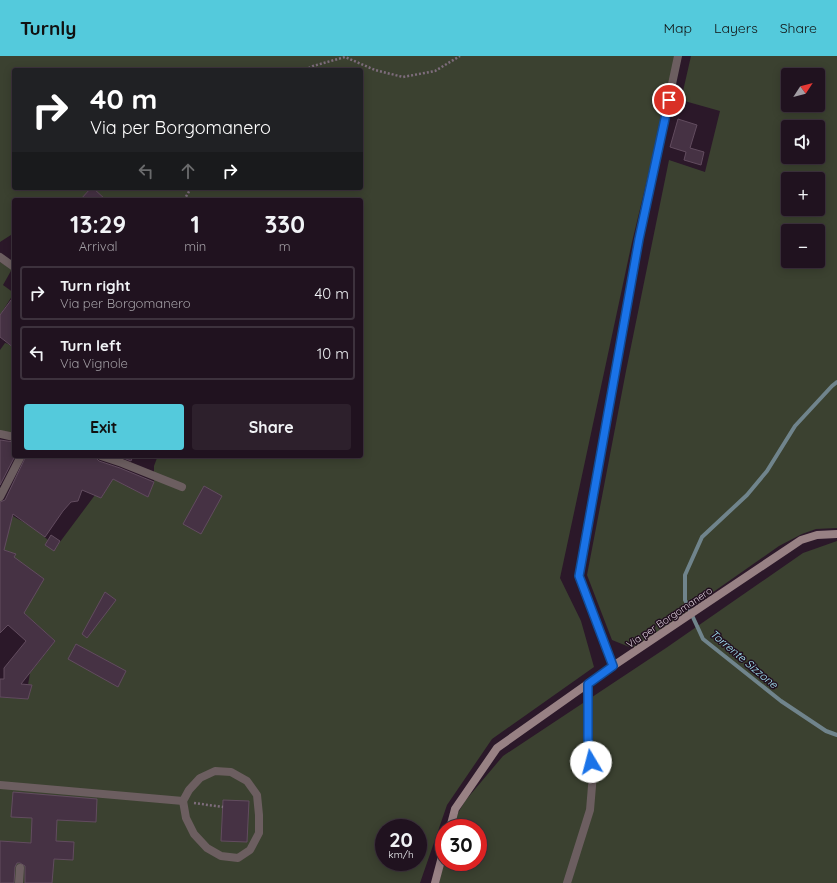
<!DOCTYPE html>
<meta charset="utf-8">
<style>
:root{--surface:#20121f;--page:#2d202c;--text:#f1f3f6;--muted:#a29ea4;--line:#3d323d;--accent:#54cadc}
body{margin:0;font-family:Quicksand,sans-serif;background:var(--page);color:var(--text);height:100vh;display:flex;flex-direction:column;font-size:15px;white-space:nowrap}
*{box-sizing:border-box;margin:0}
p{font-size:13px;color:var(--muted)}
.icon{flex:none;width:22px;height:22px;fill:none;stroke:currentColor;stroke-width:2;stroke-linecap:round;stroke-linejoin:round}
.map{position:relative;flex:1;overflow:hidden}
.details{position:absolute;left:12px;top:142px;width:351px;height:260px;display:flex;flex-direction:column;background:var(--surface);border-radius:4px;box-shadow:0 2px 10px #0003,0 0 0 1px var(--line)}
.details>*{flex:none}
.top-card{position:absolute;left:12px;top:12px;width:351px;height:122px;border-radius:4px;box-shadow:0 2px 10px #0003,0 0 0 1px var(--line);background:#202124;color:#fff;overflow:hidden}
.needle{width:26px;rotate:54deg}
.fabs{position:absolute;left:781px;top:12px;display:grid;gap:8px}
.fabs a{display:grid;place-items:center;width:44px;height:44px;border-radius:4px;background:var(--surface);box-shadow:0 2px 10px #0003,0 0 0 1px var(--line);font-size:20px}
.speed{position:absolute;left:375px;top:763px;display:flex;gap:8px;font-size:20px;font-weight:700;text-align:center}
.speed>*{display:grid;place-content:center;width:52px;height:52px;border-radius:50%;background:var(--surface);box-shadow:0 2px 10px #0003,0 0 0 1px var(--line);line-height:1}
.speed small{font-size:10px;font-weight:400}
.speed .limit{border:6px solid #d22;background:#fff;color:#111}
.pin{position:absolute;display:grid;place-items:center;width:34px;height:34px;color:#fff;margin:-17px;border:2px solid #fff;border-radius:50%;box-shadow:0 1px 4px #0007}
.me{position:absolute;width:44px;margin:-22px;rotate:352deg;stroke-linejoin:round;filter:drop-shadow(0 0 3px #0008)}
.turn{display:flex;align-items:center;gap:14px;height:84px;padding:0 12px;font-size:18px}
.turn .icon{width:52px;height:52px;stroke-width:2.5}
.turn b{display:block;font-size:28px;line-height:34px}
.lanes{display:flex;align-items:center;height:38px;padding:0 12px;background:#0003;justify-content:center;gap:20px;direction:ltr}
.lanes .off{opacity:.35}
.eta{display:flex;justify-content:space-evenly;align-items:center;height:68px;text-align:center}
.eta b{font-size:24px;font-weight:700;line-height:28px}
.action{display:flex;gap:8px;margin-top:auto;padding:8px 12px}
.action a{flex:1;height:46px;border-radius:4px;background:var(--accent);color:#111;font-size:16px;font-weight:700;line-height:46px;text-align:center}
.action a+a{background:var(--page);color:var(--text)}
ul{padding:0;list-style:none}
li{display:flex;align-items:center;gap:12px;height:54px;margin:0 8px 6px;padding:0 4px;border:2px solid var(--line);border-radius:4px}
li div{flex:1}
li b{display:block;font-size:15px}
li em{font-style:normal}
header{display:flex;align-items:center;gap:24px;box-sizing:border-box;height:56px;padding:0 20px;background:var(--accent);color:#111}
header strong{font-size:19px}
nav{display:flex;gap:22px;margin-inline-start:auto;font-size:14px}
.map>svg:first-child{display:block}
.green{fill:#3b4130;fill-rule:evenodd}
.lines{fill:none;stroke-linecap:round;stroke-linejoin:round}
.stream{stroke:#70848c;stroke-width:4}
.building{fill:#463244;stroke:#624c5f}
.path{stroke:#7e6d7c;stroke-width:2.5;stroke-dasharray:2 2;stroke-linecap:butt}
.service{stroke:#6c5e60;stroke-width:8}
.minor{stroke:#6c5e60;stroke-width:8}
.tertiary{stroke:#6c5e60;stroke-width:8}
.secondary{stroke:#988184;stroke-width:8}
.route-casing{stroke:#114b97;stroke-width:10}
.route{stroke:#1a73e8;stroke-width:7}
.labels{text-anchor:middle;stroke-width:3;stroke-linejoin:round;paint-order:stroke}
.street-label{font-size:10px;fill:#dfd2dd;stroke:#210f1f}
.water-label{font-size:11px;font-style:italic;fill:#a6ebfa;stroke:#210f1f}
</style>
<header>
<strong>Turnly</strong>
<nav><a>Map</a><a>Layers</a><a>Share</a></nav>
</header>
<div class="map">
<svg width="837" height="827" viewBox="0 0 837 827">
<rect width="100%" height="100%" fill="#2b1829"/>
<g class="green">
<path d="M0 0H677L632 186 560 522 581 565 594 611 492 683 447 749 420 827H0V641L28 643 32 629H28L30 617 55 585 0 535 15 498 0 493 7 480 13 460C25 467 38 474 48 484L45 489 54 494 95 439 101 442 113 423 148 441 154 426V410L157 402 154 400H361V144H64L63 143 61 144H14V177L0 186ZM14 14H361V132H14ZM384 772H418V806H384Z"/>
<path d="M691 0H837V472L816 473 802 478 779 490 709 539 637 594 612 584 587 519 626 315 669 104 705 116 720 55 681 44ZM788 19H818V49H788ZM788 71H818V101H788ZM788 123H818V153H788ZM788 175H818V205H788Z"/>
<polygon points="0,206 12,213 3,229 14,237 0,259"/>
<polygon points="5,287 8,288 14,292 14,320 11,324 14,327 14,379 0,376 0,294"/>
<polygon points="837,485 837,827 439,827 444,806 478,806 478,772 453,772 458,757 465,745 503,700 666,592 803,497"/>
</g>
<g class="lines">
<polyline class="stream" points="837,326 832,330 795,370 767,415 747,439 702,481 685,519 685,544 703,583 781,645 826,675 837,679"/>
</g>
<g class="building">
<polygon points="678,63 697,69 690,92 704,96 701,109 684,104 686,96 670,91"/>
<polygon points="91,132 93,132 106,144 80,144"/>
<polygon points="14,240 14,292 0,281 0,259"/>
<polygon points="0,384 14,386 15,400 0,429"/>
<polygon points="26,400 96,400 97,403 99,405 120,412 154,426 148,441 113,423 101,442 82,434 78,445 71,446 63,455 45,481 13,458 4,494 16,498 14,501 44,523 24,557 55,585 21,628 32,629 28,643 0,641 0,623 4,623 4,612 26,585 8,569 0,577 0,446 5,444"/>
<polygon points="118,400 133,400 131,405"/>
<polygon points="204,430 222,440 201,478 183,468"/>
<polygon points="51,479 60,485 54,495 45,489"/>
<polygon points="105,536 116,544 87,582 82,578"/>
<polygon points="76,588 126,615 118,631 68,603"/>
<polygon points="13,736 97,743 96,766 57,764 56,785 74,786 73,804 54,803 52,827 25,827 25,810 20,807 17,807 15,811 14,827 0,827 0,785 31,787 32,762 11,761"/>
<polygon points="223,744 249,745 247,786 221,785"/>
</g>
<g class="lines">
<g class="path">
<polyline points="305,14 313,10 345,1 375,14 403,21 435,15 460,0"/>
<polyline points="184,144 191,132"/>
<polyline points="194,747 223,751"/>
</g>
<polyline class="service" points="19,827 20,812"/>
<g class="minor">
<polyline points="0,201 14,211"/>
<polyline points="0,378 14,381"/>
<polyline points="101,400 122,407 182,431"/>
<polyline points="0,441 21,400"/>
<polygon points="215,715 231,716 247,725 257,739 259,759 259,777 250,794 238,802 221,800 207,792 194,778 186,762 183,745 189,734 200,722"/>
<polyline points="0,729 183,745"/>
<polyline points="567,827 590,754 593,718 588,683 588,628"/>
</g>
<polyline class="tertiary" points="613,610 579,521 639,183 678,0"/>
<g class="secondary">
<polyline points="450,772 455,753 497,692 613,610 801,484 817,479 837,478"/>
<polyline points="435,827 444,793"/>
</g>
</g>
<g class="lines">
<defs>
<polyline id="route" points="591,706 588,683 588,628 613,610 579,520 639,183 669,44"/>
</defs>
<use href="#route" class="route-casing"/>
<use href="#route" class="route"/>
</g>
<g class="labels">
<g class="street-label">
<text transform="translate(669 561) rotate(-34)" y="4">Via per Borgomanero</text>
</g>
<g class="water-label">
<text transform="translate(744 603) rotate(40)" y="4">Torrente Sizzone</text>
</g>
</g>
</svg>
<div class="fabs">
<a><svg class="needle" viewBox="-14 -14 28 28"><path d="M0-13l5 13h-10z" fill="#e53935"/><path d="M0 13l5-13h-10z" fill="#a29ea4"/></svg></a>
<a><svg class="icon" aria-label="sound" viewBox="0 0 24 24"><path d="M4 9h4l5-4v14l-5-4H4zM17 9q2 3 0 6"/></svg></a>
<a>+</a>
<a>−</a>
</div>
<div class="speed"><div>20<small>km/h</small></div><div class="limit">30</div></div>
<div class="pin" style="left:669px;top:44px;background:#d93025"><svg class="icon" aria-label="arrive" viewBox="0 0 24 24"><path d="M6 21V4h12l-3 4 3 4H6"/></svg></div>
<svg class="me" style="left:591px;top:706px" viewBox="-20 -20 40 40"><circle r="19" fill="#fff"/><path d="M0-13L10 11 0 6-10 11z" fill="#1a73e8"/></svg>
<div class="top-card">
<div class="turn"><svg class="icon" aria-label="right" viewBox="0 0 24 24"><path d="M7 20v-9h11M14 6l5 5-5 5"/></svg><div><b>40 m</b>Via per Borgomanero</div></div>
<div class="lanes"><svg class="icon off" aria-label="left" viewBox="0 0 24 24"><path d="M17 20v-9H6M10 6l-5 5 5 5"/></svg><svg class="icon off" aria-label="ahead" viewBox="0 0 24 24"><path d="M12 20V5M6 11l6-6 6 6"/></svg><svg class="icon" aria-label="right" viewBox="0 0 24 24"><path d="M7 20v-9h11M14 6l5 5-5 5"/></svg></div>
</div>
<section class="details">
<div class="eta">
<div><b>13:29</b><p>Arrival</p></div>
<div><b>1</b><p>min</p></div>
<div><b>330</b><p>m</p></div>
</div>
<ul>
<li><svg class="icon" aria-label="right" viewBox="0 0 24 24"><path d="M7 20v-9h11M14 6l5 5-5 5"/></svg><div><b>Turn right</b><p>Via per Borgomanero</p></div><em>40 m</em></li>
<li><svg class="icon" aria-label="left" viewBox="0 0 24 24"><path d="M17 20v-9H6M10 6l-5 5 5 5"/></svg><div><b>Turn left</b><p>Via Vignole</p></div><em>10 m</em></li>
</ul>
<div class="action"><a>Exit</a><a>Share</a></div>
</section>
</div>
